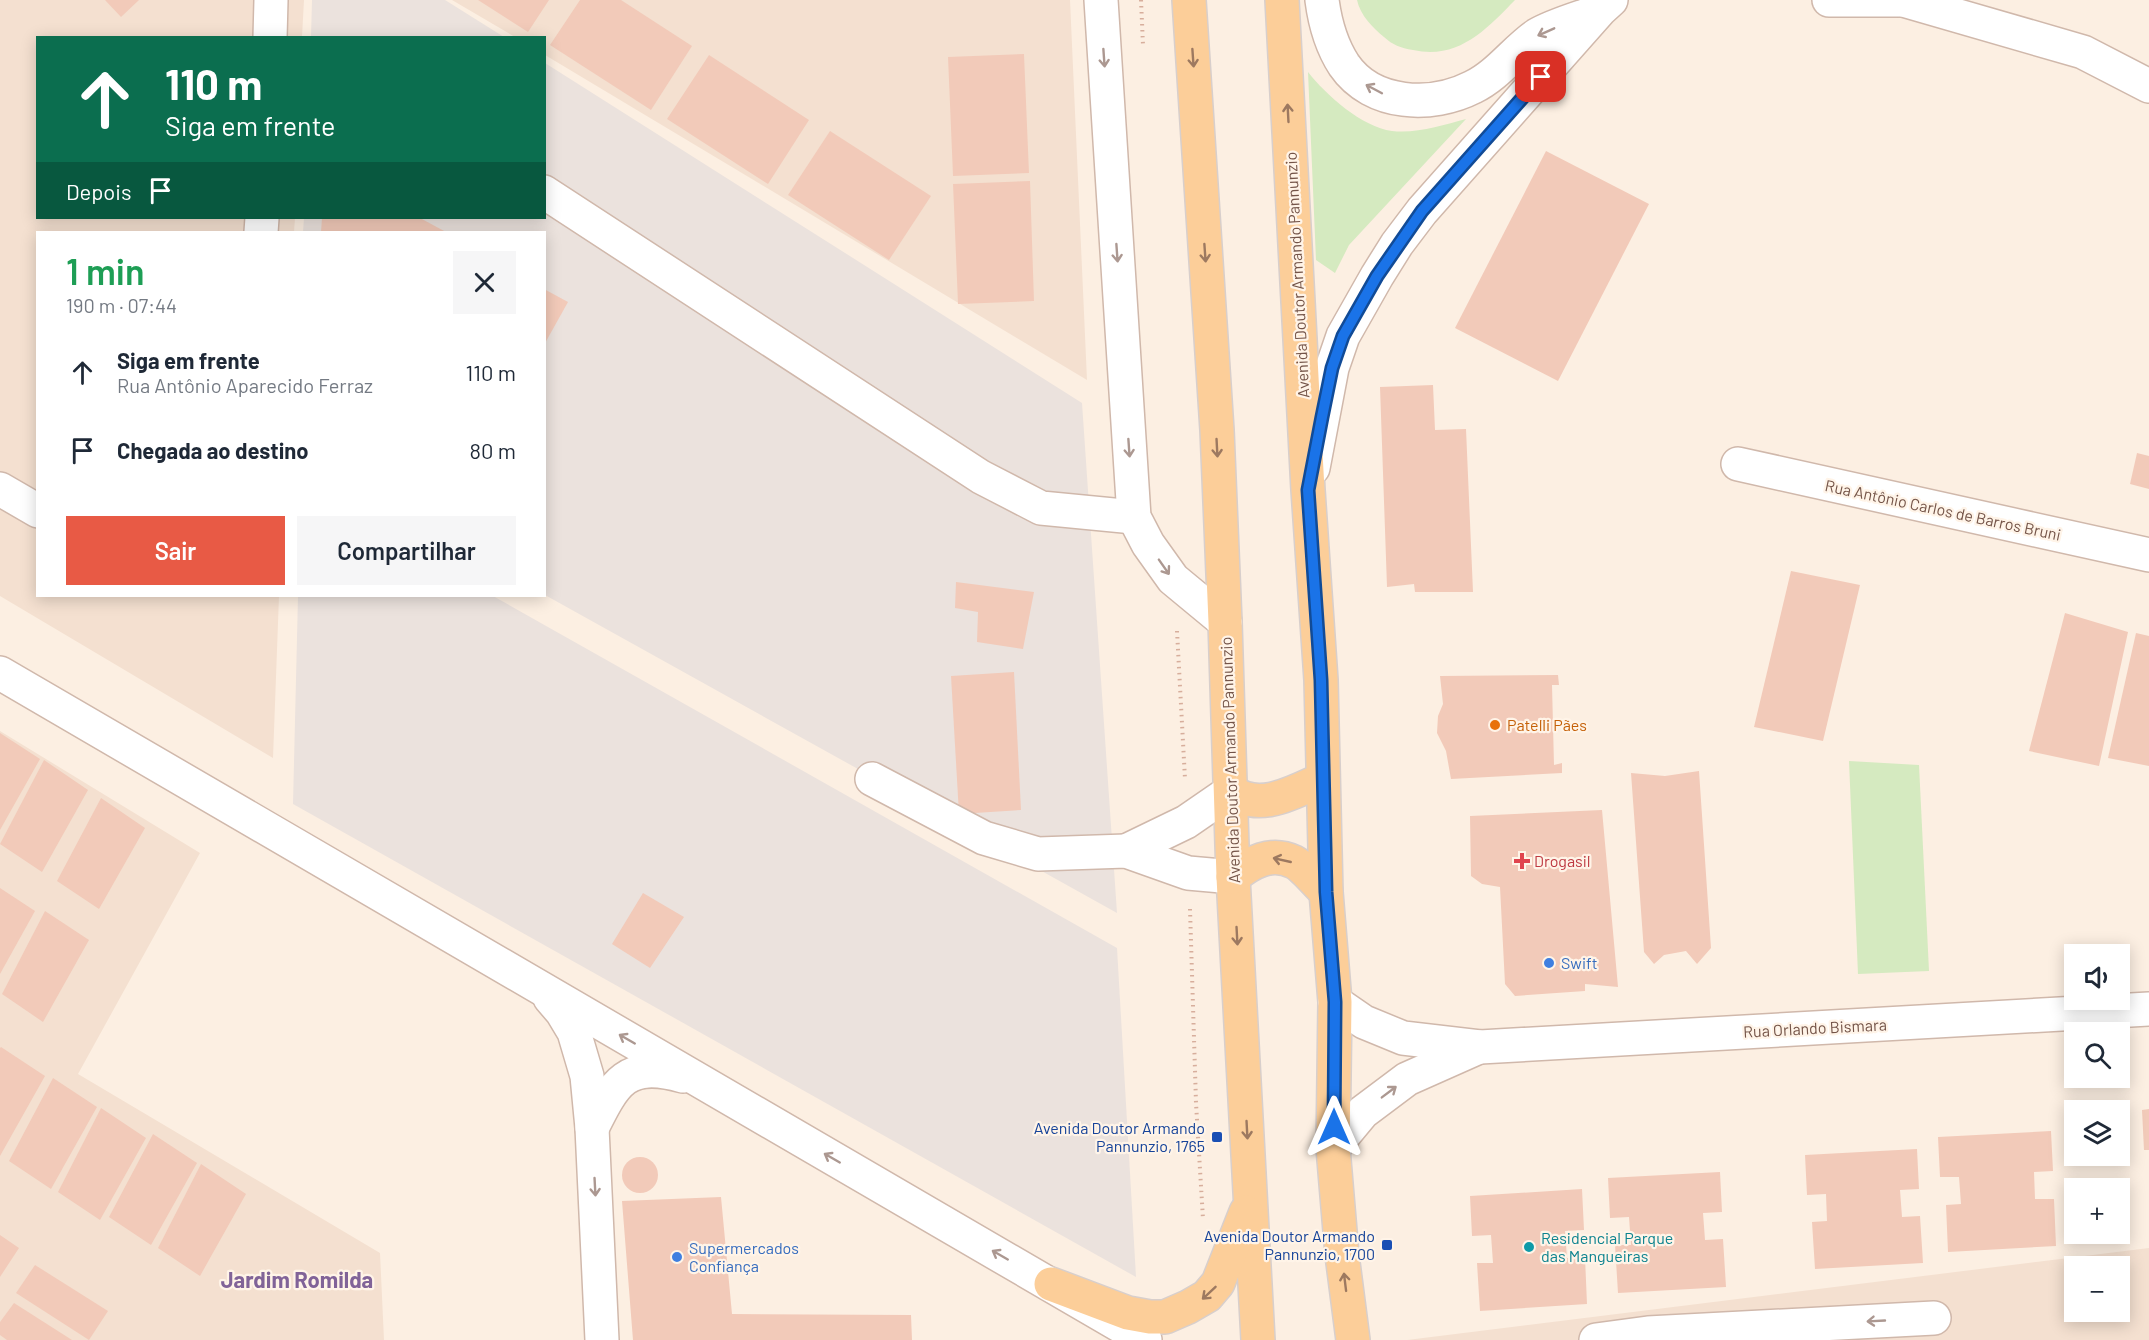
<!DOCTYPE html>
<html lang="pt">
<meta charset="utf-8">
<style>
:root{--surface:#fff;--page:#f6f6f7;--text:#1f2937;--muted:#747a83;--accent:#e85a45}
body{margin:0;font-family:Barlow,sans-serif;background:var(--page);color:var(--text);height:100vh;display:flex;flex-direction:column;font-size:22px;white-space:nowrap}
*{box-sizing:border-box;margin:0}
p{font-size:20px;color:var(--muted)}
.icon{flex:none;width:33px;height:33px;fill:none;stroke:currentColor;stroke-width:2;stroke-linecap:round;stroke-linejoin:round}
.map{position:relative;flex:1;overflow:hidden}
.side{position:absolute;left:36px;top:231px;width:510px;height:366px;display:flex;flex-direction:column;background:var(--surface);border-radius:0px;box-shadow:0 3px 15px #0003}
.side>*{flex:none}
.top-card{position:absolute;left:36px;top:36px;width:510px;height:183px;border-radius:0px;box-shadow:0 3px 15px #0003;background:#0b6e4f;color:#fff;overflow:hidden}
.buttons{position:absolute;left:2064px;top:944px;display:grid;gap:12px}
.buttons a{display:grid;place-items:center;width:66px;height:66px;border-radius:0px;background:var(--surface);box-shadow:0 3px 15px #0003;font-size:30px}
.pin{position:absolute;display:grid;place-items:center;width:51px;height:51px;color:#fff;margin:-26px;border-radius:12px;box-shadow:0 3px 9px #0006}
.me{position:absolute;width:66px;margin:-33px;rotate:0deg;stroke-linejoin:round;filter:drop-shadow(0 0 4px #0008)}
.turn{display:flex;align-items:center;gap:21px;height:126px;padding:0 30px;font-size:27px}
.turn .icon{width:78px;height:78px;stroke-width:2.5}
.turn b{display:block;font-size:42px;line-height:51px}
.then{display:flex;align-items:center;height:57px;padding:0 30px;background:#0003;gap:12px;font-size:22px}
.round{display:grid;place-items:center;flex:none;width:63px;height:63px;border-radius:0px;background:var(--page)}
.overview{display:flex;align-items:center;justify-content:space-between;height:102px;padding:0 30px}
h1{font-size:36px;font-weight:600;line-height:45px;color:#1e9e55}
.primary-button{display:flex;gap:12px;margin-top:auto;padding:12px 30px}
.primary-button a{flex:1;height:69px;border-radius:0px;background:var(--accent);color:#fff;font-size:24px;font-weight:600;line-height:69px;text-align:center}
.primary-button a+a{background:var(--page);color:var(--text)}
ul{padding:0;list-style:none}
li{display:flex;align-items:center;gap:18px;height:78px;padding:0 30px}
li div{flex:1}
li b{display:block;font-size:22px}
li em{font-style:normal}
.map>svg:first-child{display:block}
.residential{fill:#f4e0d0;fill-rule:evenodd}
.industrial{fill:#ebe2dd}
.green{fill:#d5eac0}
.building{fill:#f2cab9}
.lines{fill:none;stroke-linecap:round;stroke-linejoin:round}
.minor-casing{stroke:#d0b8ab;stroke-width:36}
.major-casing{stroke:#d8cfcc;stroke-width:36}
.path{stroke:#d7ae9c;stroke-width:4;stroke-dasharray:1.5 4.5;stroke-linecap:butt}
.minor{stroke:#fff;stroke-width:33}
.major{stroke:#fcce99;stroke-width:33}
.oneway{stroke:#ac9891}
.oneway2{stroke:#9d7960}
.route-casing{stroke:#114b97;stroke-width:15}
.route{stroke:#1a73e8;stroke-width:10}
.food-dot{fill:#e8710a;stroke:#fff4e8;stroke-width:2}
.health-dot{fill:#e0444e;stroke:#fff4e8;stroke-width:2}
.shop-dot{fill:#3f7fe0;stroke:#fff4e8;stroke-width:2}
.transit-dot{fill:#1a4fb4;stroke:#fff4e8;stroke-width:2}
.culture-dot{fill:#0f9aa8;stroke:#fff4e8;stroke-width:2}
.labels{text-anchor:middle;stroke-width:4.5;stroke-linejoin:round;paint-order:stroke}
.street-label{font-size:16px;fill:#745448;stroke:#fff4e8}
.food-label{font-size:16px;fill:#c56008;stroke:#fff4e8;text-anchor:start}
.health-label{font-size:16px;fill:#be3a42;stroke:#fff4e8;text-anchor:start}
.shop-label{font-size:16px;fill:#366cbe;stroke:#fff4e8;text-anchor:start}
.transit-label{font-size:16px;fill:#164399;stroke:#fff4e8;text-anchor:end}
.culture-label{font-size:16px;fill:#0d838f;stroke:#fff4e8;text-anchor:start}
.district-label{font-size:22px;font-weight:bold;fill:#816398;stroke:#fff4e8}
</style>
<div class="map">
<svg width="2149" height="1340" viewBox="0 0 2149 1340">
<rect width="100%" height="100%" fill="#fcefe2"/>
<g class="residential">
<polygon points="0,0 304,0 302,37 38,38 38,218 295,218 294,232 38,232 38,596 279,596 273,758 0,596"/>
<polygon points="452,0 1070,0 1087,380 545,55 544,38 515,37"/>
<polygon points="0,731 200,853 78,1074 380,1253 384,1340 0,1340"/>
<path d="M2149 1248V1340H1407ZM2074 1266H2120V1311H2074Z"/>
</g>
<g class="industrial">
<polygon points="312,0 445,0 504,37 311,37"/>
<polygon points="545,63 1082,403 1117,913 545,595 544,232 303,232 304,218 544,218"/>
<polygon points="298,596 493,596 1117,948 1136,1277 293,804"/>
</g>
<g class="green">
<path d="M1357 0H1515C1486 30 1458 60 1413 50 1400 48 1393 45 1384 37 1373 28 1360 15 1357 0Z"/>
<path d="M1308 72C1326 95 1362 127 1392 131 1416 134 1443 125 1466 119L1349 245 1335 273 1316 260Z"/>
<polygon points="1849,761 1919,765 1929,971 1858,974"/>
</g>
<g class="building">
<polygon points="105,0 139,0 121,17"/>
<polygon points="478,0 549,0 528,32"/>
<polygon points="580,0 621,0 692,46 651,110 550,45"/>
<polygon points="1024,54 1029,173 953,176 948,57"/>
<polygon points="709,55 809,120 768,184 667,119"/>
<polygon points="830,131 931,196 889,260 788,195"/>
<polygon points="1546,151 1649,204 1558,381 1455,328"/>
<polygon points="1030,181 1034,301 958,304 953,184"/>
<polygon points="322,218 420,218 446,232 321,232"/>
<polygon points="544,289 568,302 544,345"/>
<polygon points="1433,385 1435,430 1466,429 1473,592 1415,592 1414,584 1387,587 1380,387"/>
<polygon points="2137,453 2149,456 2149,489 2130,484"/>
<polygon points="1791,571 1860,585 1823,741 1754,727"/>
<polygon points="956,582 1034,592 1023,649 977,642 978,612 955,608"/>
<polygon points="2065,613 2128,632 2099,766 2029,751"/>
<polygon points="2136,633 2149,636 2149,766 2108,758"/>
<polygon points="1014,672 1021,810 959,814 951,676"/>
<polygon points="1558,675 1559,685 1552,685 1554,765 1562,763 1562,773 1451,779 1446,751 1437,733 1438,716 1443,704 1440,676"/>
<polygon points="0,733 40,759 0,830"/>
<polygon points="44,760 88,790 42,872 0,844"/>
<polygon points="1699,771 1711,948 1697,964 1686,951 1664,955 1654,964 1644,952 1631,773 1665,776"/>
<polygon points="101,798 145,828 99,909 57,881"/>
<polygon points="1602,810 1618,987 1585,984 1585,991 1515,996 1505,984 1500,887 1482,884 1471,876 1470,816"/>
<polygon points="0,888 35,911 0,974"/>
<polygon points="643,893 684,917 650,968 612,944"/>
<polygon points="45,911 89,940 43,1022 2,994"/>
<polygon points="1,1047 45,1076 0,1156 0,1048"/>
<polygon points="53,1078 97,1107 51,1189 9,1161"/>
<polygon points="101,1108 146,1138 100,1220 58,1192"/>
<polygon points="2149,1109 2149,1150 2144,1150 2142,1110"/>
<polygon points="2051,1131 2053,1171 2034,1172 2035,1199 2054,1199 2056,1246 1948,1252 1946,1205 1961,1204 1959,1177 1940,1177 1938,1137"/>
<polygon points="153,1134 197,1163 151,1245 109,1217"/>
<polygon points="1917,1149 1919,1189 1900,1190 1902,1217 1920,1216 1923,1263 1815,1269 1812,1222 1827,1221 1826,1194 1807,1195 1805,1155"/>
<circle cx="640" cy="1175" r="18"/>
<polygon points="201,1164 246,1194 200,1276 158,1248"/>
<polygon points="1720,1172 1722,1212 1703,1213 1705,1240 1723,1239 1726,1287 1618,1293 1615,1245 1631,1245 1629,1217 1610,1218 1608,1178"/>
<polygon points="1582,1189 1584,1230 1565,1231 1567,1258 1585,1257 1587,1304 1480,1311 1477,1263 1493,1263 1491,1235 1472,1236 1470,1196"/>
<polygon points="721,1197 732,1314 911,1315 912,1340 633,1340 622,1201"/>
<polygon points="0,1235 19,1248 0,1277"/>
<polygon points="35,1265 108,1311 89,1340 16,1293"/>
<polygon points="14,1303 72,1340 7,1340 0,1335 0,1322"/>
</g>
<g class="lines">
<defs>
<g id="minor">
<polyline points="1101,0 1134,517 1148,544 1173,579 1225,622"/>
<path d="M1322 0C1325 23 1331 45 1344 65 1372 106 1432 108 1473 87 1498 75 1515 50 1537 35 1552 26 1576 19 1593 13"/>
<polyline points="1829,0 1899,0"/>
<polyline points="1903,0 2083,52 2149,86"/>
<polyline points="270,38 271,0"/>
<polyline points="544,192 981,477 1041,508 1134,517"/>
<polyline points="261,232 262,218"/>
<polyline points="1738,464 2149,555"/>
<polyline points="1313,468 1332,368 1343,336 1377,276 1397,244 1422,211 1600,10 1611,0"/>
<polyline points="0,489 38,511"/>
<polyline points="0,673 1145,1340"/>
<polyline points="872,779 984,838 1038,854 1126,851 1188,873 1233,877"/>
<polyline points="1126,851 1186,822 1231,791"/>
<polyline points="550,998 562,1012 574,1032 587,1076 592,1128 602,1340"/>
<polyline points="1335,1002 1364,1022 1403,1038 1480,1047 2149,1009"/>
<path d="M592 1128C615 1082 626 1060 683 1076"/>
<polyline points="1333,1148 1363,1112 1407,1079 1479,1047"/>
<polyline points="1596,1340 1648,1333 1934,1318"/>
</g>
<g id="major">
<polyline points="1189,0 1217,430 1225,622 1233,877 1258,1340"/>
<polyline points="1282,0 1308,490 1321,680 1326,892 1335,1002 1333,1148 1342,1255 1353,1340"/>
<path d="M1231 791C1259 813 1294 792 1323 779"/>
<path d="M1233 877C1251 862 1271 851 1294 862 1304 867 1317 884 1326 892"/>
<polyline points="1051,1284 1128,1313 1150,1317 1165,1317 1188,1307 1207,1296 1218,1283 1246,1212"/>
</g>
</defs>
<use href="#minor" class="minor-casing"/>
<use href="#major" class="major-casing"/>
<g class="path">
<polyline points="1141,0 1143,45"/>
<polyline points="1177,631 1185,779"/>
<polyline points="1190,909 1196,1103 1203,1219"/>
</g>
<use href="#minor" class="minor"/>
<use href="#major" class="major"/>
</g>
<defs><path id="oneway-shaft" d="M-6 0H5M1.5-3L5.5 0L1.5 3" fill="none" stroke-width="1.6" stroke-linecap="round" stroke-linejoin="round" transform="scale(1.5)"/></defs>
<g class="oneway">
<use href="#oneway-shaft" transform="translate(1546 32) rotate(156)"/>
<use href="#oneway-shaft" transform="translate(1104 58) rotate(86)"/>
<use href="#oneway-shaft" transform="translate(1374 89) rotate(-152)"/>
<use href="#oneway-shaft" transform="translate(1117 253) rotate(86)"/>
<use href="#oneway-shaft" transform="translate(1129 448) rotate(86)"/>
<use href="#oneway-shaft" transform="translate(1164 567) rotate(55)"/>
<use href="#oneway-shaft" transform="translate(627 1039) rotate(-150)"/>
<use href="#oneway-shaft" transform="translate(1389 1092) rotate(-37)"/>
<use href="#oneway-shaft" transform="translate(832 1158) rotate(-150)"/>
<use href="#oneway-shaft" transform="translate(595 1187) rotate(87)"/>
<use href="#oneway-shaft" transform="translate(1000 1255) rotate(-150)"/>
<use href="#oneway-shaft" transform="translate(1876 1321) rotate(177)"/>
</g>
<g class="oneway2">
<use href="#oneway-shaft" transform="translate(1193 58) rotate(86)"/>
<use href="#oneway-shaft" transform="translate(1288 113) rotate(-93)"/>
<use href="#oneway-shaft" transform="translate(1205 253) rotate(86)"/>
<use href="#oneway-shaft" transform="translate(1217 448) rotate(87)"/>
<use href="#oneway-shaft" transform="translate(1282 860) rotate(-167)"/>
<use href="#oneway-shaft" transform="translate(1237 936) rotate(87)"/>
<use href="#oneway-shaft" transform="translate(1247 1130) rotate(87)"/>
<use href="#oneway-shaft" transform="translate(1345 1282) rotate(-97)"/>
<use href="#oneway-shaft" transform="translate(1209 1293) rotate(137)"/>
</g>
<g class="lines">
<defs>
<polyline id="route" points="1334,1127 1335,1002 1326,892 1321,680 1308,490 1322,417 1332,368 1343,336 1377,276 1422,211 1541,77"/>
</defs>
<use href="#route" class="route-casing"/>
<use href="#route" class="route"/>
</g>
<circle class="food-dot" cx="1495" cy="725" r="6"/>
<path class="health-dot" d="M1519 852h6v6h6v6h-6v6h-6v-6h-6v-6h6z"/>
<g class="shop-dot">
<circle cx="1549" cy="963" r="6"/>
<circle cx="677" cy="1257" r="6"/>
</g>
<g class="transit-dot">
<rect x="1211" y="1131" width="12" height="12" rx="3"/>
<rect x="1381" y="1239" width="12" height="12" rx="3"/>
</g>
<circle class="culture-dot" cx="1529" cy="1247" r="6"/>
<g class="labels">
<g class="street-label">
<text transform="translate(1297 275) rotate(-93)" y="6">Avenida Doutor Armando Pannunzio</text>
<text transform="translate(1943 510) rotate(12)" y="6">Rua Antônio Carlos de Barros Bruni</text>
<text transform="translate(1230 760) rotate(-92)" y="6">Avenida Doutor Armando Pannunzio</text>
<text transform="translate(1815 1028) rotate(-3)" y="6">Rua Orlando Bismara</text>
</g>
<g class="food-label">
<text x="1507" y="731">Patelli Pães</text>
</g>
<g class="health-label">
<text x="1534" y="867">Drogasil</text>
</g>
<g class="shop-label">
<text x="1561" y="969">Swift</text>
<text x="689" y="1254">Supermercados<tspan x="689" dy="18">Confiança</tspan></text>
</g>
<g class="transit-label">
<text x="1205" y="1134">Avenida Doutor Armando<tspan x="1205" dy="18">Pannunzio, 1765</tspan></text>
<text x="1375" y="1242">Avenida Doutor Armando<tspan x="1375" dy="18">Pannunzio, 1700</tspan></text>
</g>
<g class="culture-label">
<text x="1541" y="1244">Residencial Parque<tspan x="1541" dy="18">das Mangueiras</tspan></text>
</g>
<g class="district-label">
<text x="297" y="1288">Jardim Romilda</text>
</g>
</g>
</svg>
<div class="buttons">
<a><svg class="icon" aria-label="sound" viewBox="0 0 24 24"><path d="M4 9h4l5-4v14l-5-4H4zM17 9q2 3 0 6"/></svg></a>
<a><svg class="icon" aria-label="search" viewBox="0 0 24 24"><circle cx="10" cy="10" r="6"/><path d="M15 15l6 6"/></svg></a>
<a><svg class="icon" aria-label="layers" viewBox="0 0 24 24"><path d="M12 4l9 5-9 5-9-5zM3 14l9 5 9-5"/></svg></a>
<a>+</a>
<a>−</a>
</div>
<div class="pin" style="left:1541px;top:77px;background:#d93025"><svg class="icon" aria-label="arrive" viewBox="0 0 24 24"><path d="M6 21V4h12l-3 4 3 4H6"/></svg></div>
<svg class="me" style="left:1334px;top:1127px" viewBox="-20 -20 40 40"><path d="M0-17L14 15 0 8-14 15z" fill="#1a73e8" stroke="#fff" stroke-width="4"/></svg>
<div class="top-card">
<div class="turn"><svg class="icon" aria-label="ahead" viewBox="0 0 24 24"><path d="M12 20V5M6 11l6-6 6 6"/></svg><div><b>110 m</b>Siga em frente</div></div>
<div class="then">Depois<svg class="icon" aria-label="arrive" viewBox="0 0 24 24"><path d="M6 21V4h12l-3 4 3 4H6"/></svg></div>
</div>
<section class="side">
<div class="overview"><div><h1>1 min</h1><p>190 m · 07:44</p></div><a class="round"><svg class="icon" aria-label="close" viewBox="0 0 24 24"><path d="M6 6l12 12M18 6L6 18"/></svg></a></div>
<ul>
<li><svg class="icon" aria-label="ahead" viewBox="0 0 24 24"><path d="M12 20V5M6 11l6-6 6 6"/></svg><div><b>Siga em frente</b><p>Rua Antônio Aparecido Ferraz</p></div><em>110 m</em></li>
<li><svg class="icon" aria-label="arrive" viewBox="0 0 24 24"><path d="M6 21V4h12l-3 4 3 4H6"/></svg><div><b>Chegada ao destino</b></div><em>80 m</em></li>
</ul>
<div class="primary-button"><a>Sair</a><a>Compartilhar</a></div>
</section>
</div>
